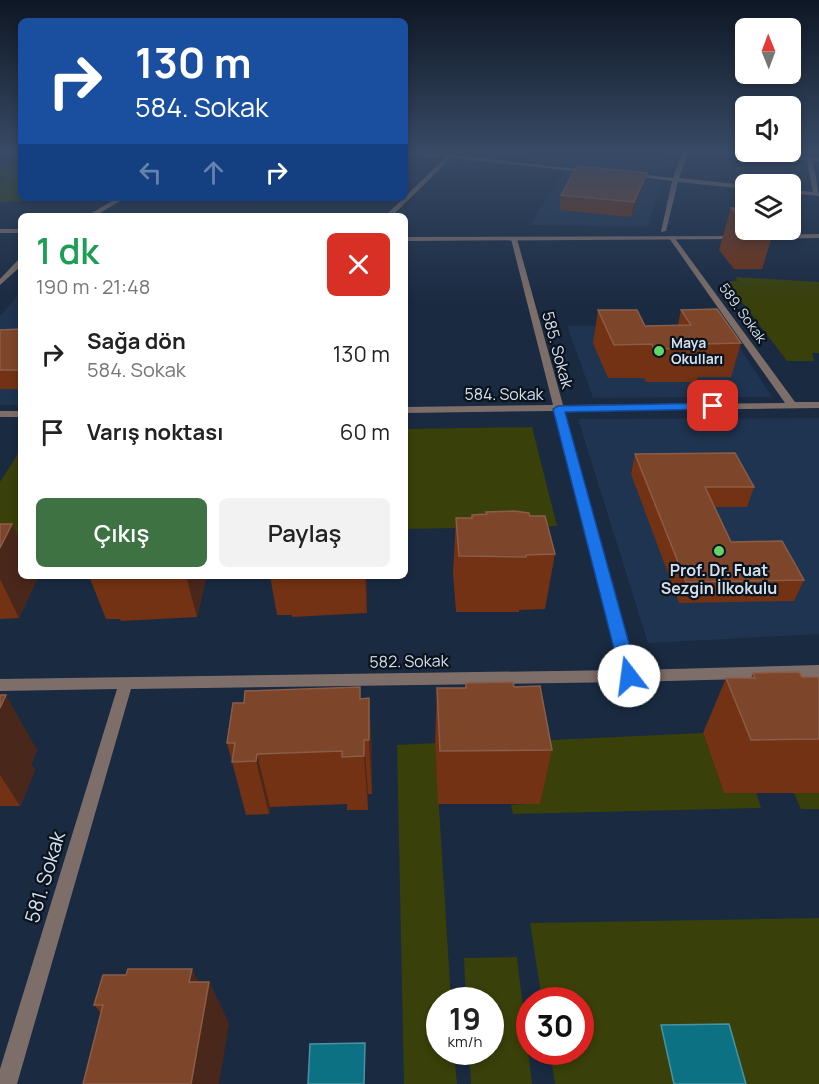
<!DOCTYPE html>
<html lang="tr">
<meta charset="utf-8">
<style>
:root{--surface:#fff;--page:#f2f2f2;--text:#222;--muted:#767676;--accent:#3f7242}
body{margin:0;font-family:Manrope,sans-serif;background:var(--page);color:var(--text);height:100vh;display:flex;flex-direction:column;font-size:22px;white-space:nowrap}
*{box-sizing:border-box;margin:0}
p{font-size:20px;color:var(--muted)}
.icon{flex:none;width:33px;height:33px;fill:none;stroke:currentColor;stroke-width:2;stroke-linecap:round;stroke-linejoin:round}
.map{position:relative;flex:1;overflow:hidden}
.side{position:absolute;left:18px;top:213px;width:390px;height:366px;display:flex;flex-direction:column;background:var(--surface);border-radius:9px;box-shadow:0 3px 9px #0003}
.side>*{flex:none}
.guide{position:absolute;left:18px;top:18px;width:390px;height:183px;border-radius:9px;box-shadow:0 3px 9px #0003;background:#1a4fa0;color:#fff;overflow:hidden}
.needle{width:39px;rotate:359deg}
.controls{position:absolute;left:735px;top:18px;display:grid;gap:12px}
.controls a{display:grid;place-items:center;width:66px;height:66px;border-radius:9px;background:var(--surface);box-shadow:0 3px 9px #0003;font-size:30px}
.speed{position:absolute;left:426px;top:987px;display:flex;gap:12px;font-size:30px;font-weight:700;text-align:center}
.speed>*{display:grid;place-content:center;width:78px;height:78px;border-radius:50%;background:var(--surface);box-shadow:0 3px 9px #0003;line-height:1}
.speed small{font-size:15px;font-weight:400}
.speed .limit{border:9px solid #d22;background:#fff;color:#111}
.pin{position:absolute;display:grid;place-items:center;width:51px;height:51px;color:#fff;margin:-26px;border-radius:12px;box-shadow:0 3px 9px #0006}
.me{position:absolute;width:66px;margin:-33px;rotate:345deg;stroke-linejoin:round;filter:drop-shadow(0 0 4px #0008)}
.turn{display:flex;align-items:center;gap:21px;height:126px;padding:0 18px;font-size:27px}
.turn .icon{width:78px;height:78px;stroke-width:2.5}
.turn b{display:block;font-size:42px;line-height:51px}
.lanes{display:flex;align-items:center;height:57px;padding:0 18px;background:#0003;justify-content:center;gap:30px;direction:ltr}
.lanes .off{opacity:.35}
.round{display:grid;place-items:center;flex:none;width:63px;height:63px;border-radius:9px;background:var(--page)}
.summary{display:flex;align-items:center;justify-content:space-between;height:102px;padding:0 18px}
h1{font-size:36px;font-weight:600;line-height:45px;color:#1e9e55}
.button{display:flex;gap:12px;margin-top:auto;padding:12px 18px}
.button a{flex:1;height:69px;border-radius:9px;background:var(--accent);color:#fff;font-size:24px;font-weight:600;line-height:69px;text-align:center}
.button a+a{background:var(--page);color:var(--text)}
ul{padding:0;list-style:none}
li{display:flex;align-items:center;gap:18px;height:78px;padding:0 18px}
li div{flex:1}
li b{display:block;font-size:22px}
li em{font-style:normal}
.map>svg:first-child{display:block}
.built{fill:#1f3450}
.green{fill:#394009}
.water{fill:#0d7184;stroke:#4992a4;stroke-width:1.5}
.lines{fill:none;stroke-linecap:round;stroke-linejoin:round}
.minor{fill:#7e6e69;fill-rule:evenodd}
.tertiary{fill:#7e6e69;fill-rule:evenodd}
.wall{fill:#723213}
.shaded-wall{fill:#4a271b}
.building{fill:#7d452a;stroke:#8a5d49;stroke-width:1.5}
.route{fill:#1a73e8;stroke:#114b97;stroke-width:1.5}
.poi-dot{fill:#62d469;stroke:#0b131d;stroke-width:2}
.labels{text-anchor:middle;stroke-width:4.5;stroke-linejoin:round;paint-order:stroke}
.far-street-label{font-size:14px;fill:#d4dfee;stroke:#0b131d}
.far-poi-label{font-size:14px;font-weight:bold;fill:#d4dfee;stroke:#0b131d;text-anchor:start}
.street-label{font-size:16px;fill:#d4dfee;stroke:#0b131d}
.poi-label{font-size:16px;font-weight:bold;fill:#d4dfee;stroke:#0b131d}
.near-street-label{font-size:20px;fill:#d4dfee;stroke:#0b131d}
</style>
<div class="map">
<svg width="819" height="1084" viewBox="0 0 819 1084">
<rect width="100%" height="100%" fill="#192a41"/>
<g class="built">
<polygon points="672,152 664,172 652,173 462,153"/>
<polygon points="564,172 661,183 648,227 530,225"/>
<polygon points="21,292 21,405 0,405 0,316"/>
<polygon points="725,325 772,397 593,398 567,326"/>
<polygon points="819,418 819,634 648,643 578,419"/>
</g>
<g class="green">
<polygon points="21,160 21,163 7,169 21,171 21,198 33,198 28,201 0,202 0,182 5,178 0,177 0,169"/>
<polygon points="736,277 819,282 819,353 812,353 814,361 787,361 727,282 737,281"/>
<polygon points="532,427 557,526 405,529 405,429"/>
<polygon points="21,449 21,535 0,536 0,482"/>
<polygon points="703,733 724,793 756,792 761,808 513,814 511,805 540,803 530,741"/>
<polygon points="435,743 451,1000 440,1000 440,1052 454,1052 457,1084 404,1084 397,745"/>
<polygon points="794,793 819,793 819,809 801,809"/>
<polygon points="819,918 819,1084 555,1084 550,1052 580,1052 580,1000 542,1000 530,923"/>
<polygon points="517,957 532,1084 471,1084 469,1052 490,1052 490,1000 466,1000 464,958"/>
</g>
<g class="water">
<polygon points="729,1024 746,1084 674,1084 661,1025"/>
<polygon points="365,1043 364,1084 308,1084 310,1044"/>
</g>
<g class="lines">
<g class="minor">
<polygon points="405,152 448,155 455,152 454,155 595,171 592,173 451,158 392,216 385,216 445,158 405,154"/>
<polygon points="683,152 689,152 679,178 746,185 746,189 678,182 666,231 661,232 672,181 627,175 630,173 673,178"/>
<polygon points="722,152 819,158 819,162 813,161 819,196 790,193 790,189 813,192 807,161"/>
<polygon points="117,198 125,198 95,216 87,216"/>
<polygon points="672,236 674,237 795,402 819,402 819,408 564,411 635,670 819,665 819,677 629,682 131,689 17,1084 0,1084 0,1069 117,689 0,691 0,679 620,670 554,411 405,413 405,407 553,405 511,239 514,237 517,239 563,405 785,403 669,238"/>
<polygon points="18,260 21,260 21,266 0,285 0,279"/>
<rect x="0" y="411" width="21" height="6"/>
</g>
<g class="tertiary">
<rect x="0" y="229" width="21" height="4"/>
<polygon points="819,234 819,238 757,239 754,237 757,235"/>
<polygon points="739,236 739,238 737,239 405,241 405,237"/>
</g>
</g>
<g class="wall">
<polygon points="525,152 565,152 563,155"/>
<polygon points="799,152 819,152 819,154"/>
<polygon points="644,187 631,217 559,210 561,195"/>
<polygon points="731,208 746,208 746,230 774,230 762,269 734,269 719,250"/>
<polygon points="598,310 645,326 678,325 681,310 741,343 731,377 698,377 696,382 646,382 644,378 608,378 593,343"/>
<polygon points="21,329 21,389 0,389 0,330"/>
<polygon points="635,454 754,487 747,507 714,507 731,542 804,580 794,601 679,603 631,474"/>
<polygon points="486,512 530,516 555,554 545,609 519,610 519,612 456,612 453,573 456,518 471,518 472,515 486,514"/>
<polygon points="0,524 12,524 21,543 21,576 36,576 37,579 19,618 0,619"/>
<polygon points="89,576 206,576 206,578 197,617 121,621 120,619 106,619"/>
<polygon points="270,576 367,576 367,613 292,617 292,615 277,615"/>
<polygon points="753,673 802,677 819,677 819,793 724,793 703,733 726,678 751,678"/>
<polygon points="466,683 514,687 552,750 540,804 438,804 435,743 437,688 465,688"/>
<polygon points="0,695 37,750 31,764 35,770 20,806 0,806"/>
<polygon points="369,698 372,753 372,794 368,794 368,810 347,810 347,804 270,807 269,814 246,815 227,743 360,699"/>
<polygon points="192,969 198,982 209,982 229,1024 101,1013 94,1005 126,975"/>
</g>
<g class="shaded-wall">
<polygon points="647,173 644,187 631,217 634,202"/>
<polygon points="0,524 6,536 12,524 21,543 21,576 36,576 37,579 19,618 0,579"/>
<polygon points="186,576 206,576 206,578 197,617"/>
<polygon points="365,576 367,576 367,613"/>
<polygon points="6,695 37,750 31,764 35,770 20,806 0,775 0,708"/>
<polygon points="369,698 372,753 372,794 369,740"/>
<polygon points="364,740 368,794 368,810 364,756"/>
<polygon points="257,754 270,807 269,814 256,761"/>
<polygon points="192,969 206,998 209,982 229,1024 219,1084 191,1084 189,982"/>
</g>
<g class="building">
<polygon points="577,166 647,173 634,202 561,195"/>
<polygon points="731,208 746,208 746,225"/>
<polygon points="717,309 741,343 703,344 706,348 654,349 652,344 614,345 598,310 637,310 645,326 691,325 681,310"/>
<polygon points="21,329 21,370 0,370 0,330"/>
<polygon points="735,453 754,487 705,487 731,542 782,541 804,580 686,582 635,454"/>
<polygon points="514,511 529,513 530,516 545,516 555,554 526,555 526,557 459,556 456,518 472,518 472,515 487,514 486,512"/>
<polygon points="0,524 12,524 0,548"/>
<polygon points="799,672 802,677 819,677 819,739 751,740 726,678 755,678 753,673"/>
<polygon points="513,682 514,687 540,686 552,750 440,751 437,688 466,688 466,683"/>
<polygon points="360,687 360,699 369,698 369,740 364,740 364,756 342,757 342,751 257,754 256,761 232,762 235,743 227,743 233,703 244,703 245,691"/>
<polygon points="0,695 6,695 0,708"/>
<polygon points="128,969 192,969 189,982 209,982 191,1084 83,1084 103,1005 94,1005 103,975 126,975"/>
</g>
<linearGradient id="sky" x2="0" y2="1"><stop stop-color="#0e1724"/><stop offset="0.5" stop-color="#384a65"/><stop offset="1" stop-color="#384a65" stop-opacity="0"/></linearGradient>
<rect width="819" height="304" fill="url(#sky)"/>
<polygon class="route" points="713,403 717,404 717,409 565,412 638,676 629,683 621,676 553,409 558,406"/>
<g class="poi-dot">
<circle cx="659" cy="351" r="6"/>
<circle cx="719" cy="551" r="6"/>
</g>
<g class="labels">
<g class="far-street-label">
<text transform="translate(743 313) rotate(54)" y="5">589. Sokak</text>
</g>
<g class="far-poi-label">
<text x="671" y="348">Maya<tspan x="671" dy="16">Okulları</tspan></text>
</g>
<g class="street-label">
<text transform="translate(558 350) rotate(75)" y="6">585. Sokak</text>
<text x="504" y="400">584. Sokak</text>
<text transform="translate(409 661) rotate(-1)" y="6">582. Sokak</text>
</g>
<g class="poi-label">
<text x="719" y="576">Prof. Dr. Fuat<tspan x="719" dy="18">Sezgin İlkokulu</tspan></text>
</g>
<g class="near-street-label">
<text transform="translate(45 877) rotate(-73)" y="7">581. Sokak</text>
</g>
</g>
</svg>
<div class="controls">
<a><svg class="needle" viewBox="-14 -14 28 28"><path d="M0-13l5 13h-10z" fill="#e53935"/><path d="M0 13l5-13h-10z" fill="#767676"/></svg></a>
<a><svg class="icon" aria-label="sound" viewBox="0 0 24 24"><path d="M4 9h4l5-4v14l-5-4H4zM17 9q2 3 0 6"/></svg></a>
<a><svg class="icon" aria-label="layers" viewBox="0 0 24 24"><path d="M12 4l9 5-9 5-9-5zM3 14l9 5 9-5"/></svg></a>
</div>
<div class="speed"><div>19<small>km/h</small></div><div class="limit">30</div></div>
<div class="pin" style="left:713px;top:406px;background:#d93025"><svg class="icon" aria-label="arrive" viewBox="0 0 24 24"><path d="M6 21V4h12l-3 4 3 4H6"/></svg></div>
<svg class="me" style="left:629px;top:676px" viewBox="-20 -20 40 40"><circle r="19" fill="#fff"/><path d="M0-13L10 11 0 6-10 11z" fill="#1a73e8"/></svg>
<div class="guide">
<div class="turn"><svg class="icon" aria-label="right" viewBox="0 0 24 24"><path d="M7 20v-9h11M14 6l5 5-5 5"/></svg><div><b>130 m</b>584. Sokak</div></div>
<div class="lanes"><svg class="icon off" aria-label="left" viewBox="0 0 24 24"><path d="M17 20v-9H6M10 6l-5 5 5 5"/></svg><svg class="icon off" aria-label="ahead" viewBox="0 0 24 24"><path d="M12 20V5M6 11l6-6 6 6"/></svg><svg class="icon" aria-label="right" viewBox="0 0 24 24"><path d="M7 20v-9h11M14 6l5 5-5 5"/></svg></div>
</div>
<section class="side">
<div class="summary"><div><h1>1 dk</h1><p>190 m · 21:48</p></div><a class="round" style="background:#d93025;color:#fff"><svg class="icon" aria-label="close" viewBox="0 0 24 24"><path d="M6 6l12 12M18 6L6 18"/></svg></a></div>
<ul>
<li><svg class="icon" aria-label="right" viewBox="0 0 24 24"><path d="M7 20v-9h11M14 6l5 5-5 5"/></svg><div><b>Sağa dön</b><p>584. Sokak</p></div><em>130 m</em></li>
<li><svg class="icon" aria-label="arrive" viewBox="0 0 24 24"><path d="M6 21V4h12l-3 4 3 4H6"/></svg><div><b>Varış noktası</b></div><em>60 m</em></li>
</ul>
<div class="button"><a>Çıkış</a><a>Paylaş</a></div>
</section>
</div>
